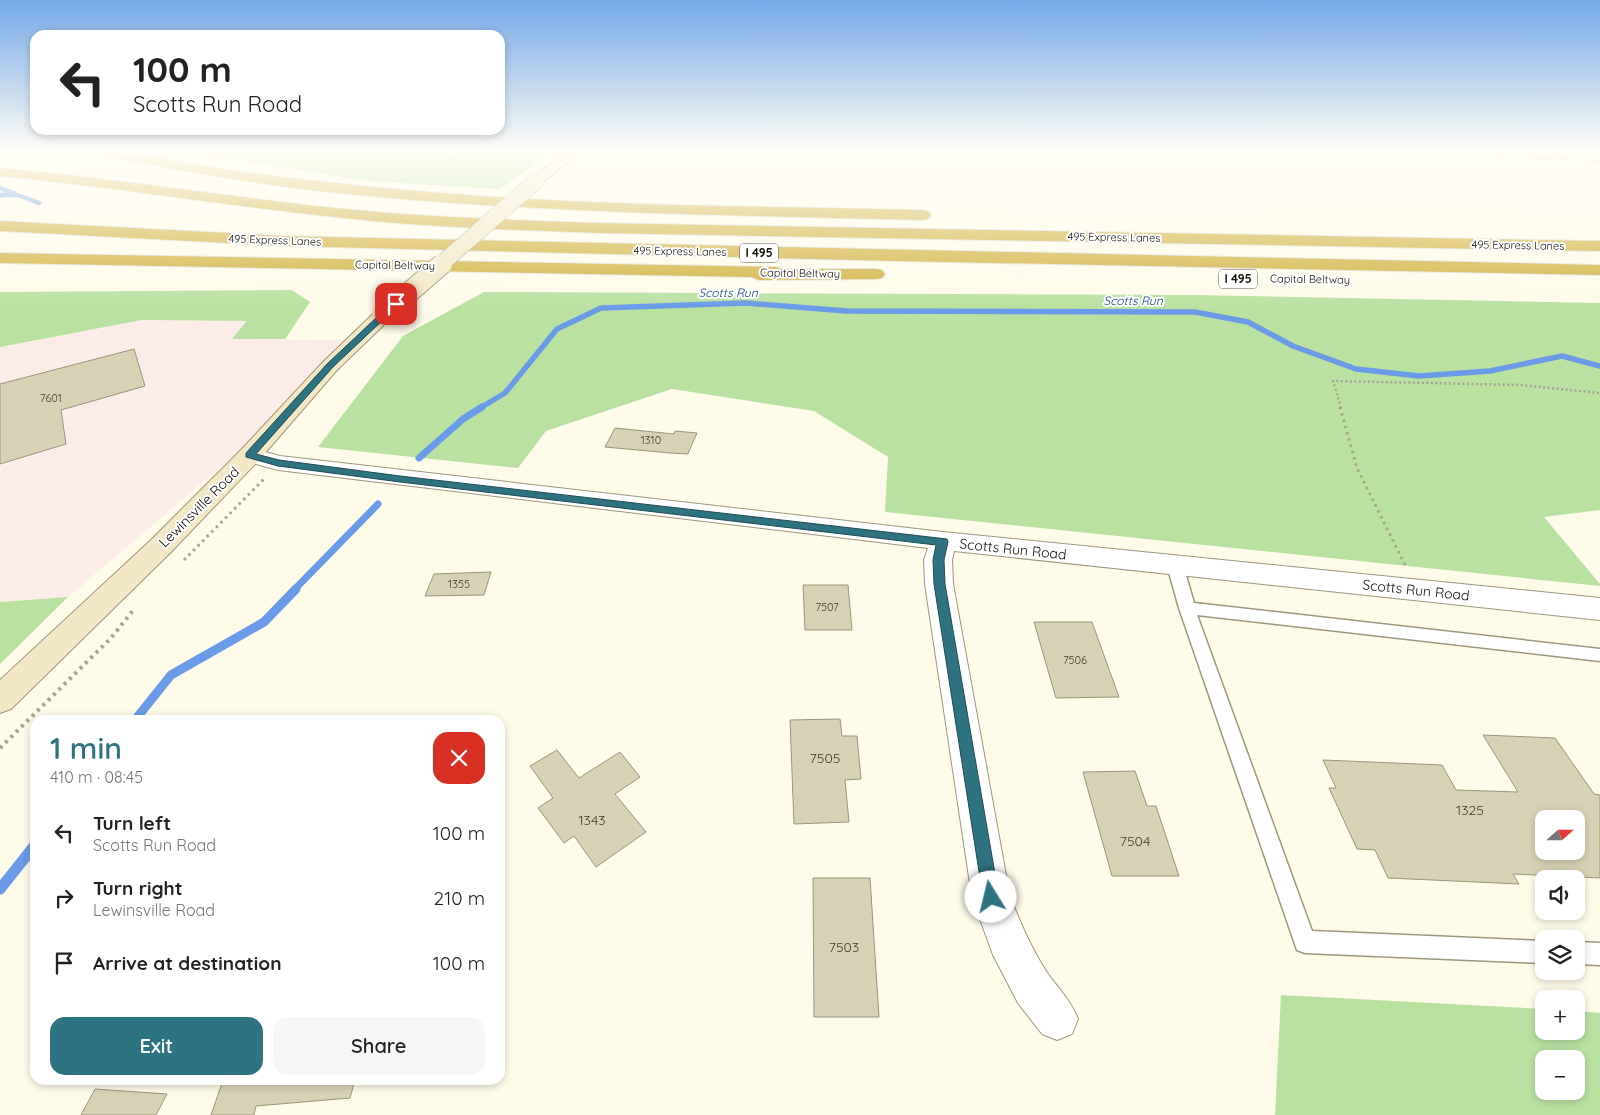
<!DOCTYPE html>
<meta charset="utf-8">
<style>
:root{--surface:#fff;--page:#f6f6f6;--text:#222;--muted:#767676;--accent:#2e7382}
body{margin:0;font-family:Quicksand,sans-serif;background:var(--page);color:var(--text);height:100vh;display:flex;flex-direction:column;font-size:19px;white-space:nowrap}
*{box-sizing:border-box;margin:0}
p{font-size:16px;color:var(--muted)}
.icon{flex:none;width:28px;height:28px;fill:none;stroke:currentColor;stroke-width:2;stroke-linecap:round;stroke-linejoin:round}
.map{position:relative;flex:1;overflow:hidden}
.sheet{position:absolute;left:30px;top:715px;width:475px;height:370px;display:flex;flex-direction:column;background:var(--surface);border-radius:15px;box-shadow:0 2px 8px #0003}
.sheet>*{flex:none}
.banner{position:absolute;left:30px;top:30px;width:475px;height:105px;border-radius:15px;box-shadow:0 2px 8px #0003;background:#fff;color:var(--text);overflow:hidden}
.needle{width:32px;rotate:69deg}
.fabs{position:absolute;left:1535px;top:810px;display:grid;gap:10px}
.fabs a{display:grid;place-items:center;width:50px;height:50px;border-radius:10px;background:var(--surface);box-shadow:0 2px 8px #0003;font-size:25px}
.pin{position:absolute;display:grid;place-items:center;width:42px;height:42px;color:#fff;margin:-21px;border-radius:10px;box-shadow:0 2px 8px #0006}
.me{position:absolute;width:55px;margin:-28px;rotate:351deg;stroke-linejoin:round;filter:drop-shadow(0 0 4px #0008)}
.turn{display:flex;align-items:center;gap:18px;height:105px;padding:0 20px;font-size:22px}
.turn .icon{width:65px;height:65px;stroke-width:2.5}
.turn b{display:block;font-size:35px;line-height:42px}
.round{display:grid;place-items:center;flex:none;width:52px;height:52px;border-radius:15px;background:var(--page)}
.summary{display:flex;align-items:center;justify-content:space-between;height:85px;padding:0 20px}
h1{font-size:30px;font-weight:600;line-height:38px;color:var(--accent)}
.primary-button{display:flex;gap:10px;margin-top:auto;padding:10px 20px}
.primary-button a{flex:1;height:58px;border-radius:15px;background:var(--accent);color:#fff;font-size:20px;font-weight:600;line-height:58px;text-align:center}
.primary-button a+a{background:var(--page);color:var(--text)}
ul{padding:0;list-style:none}
li{display:flex;align-items:center;gap:15px;height:65px;padding:0 20px}
li div{flex:1}
li b{display:block;font-size:19px}
li em{font-style:normal}
.map>svg:first-child{display:block}
.commercial{fill:#fcece8}
.green{fill:#b9e2a1;fill-rule:evenodd}
.lines{fill:none;stroke-linecap:round;stroke-linejoin:round}
.stream-far4{stroke:#6a9be8;stroke-width:4.5}
.stream-far3{stroke:#6a9be8;stroke-width:5.5}
.stream-far2{stroke:#6a9be8;stroke-width:7}
.stream-far1{stroke:#6a9be8;stroke-width:9}
.stream{stroke:#6a9be8;stroke-width:11}
.building{fill:#d8d2b4;stroke:#9b967a;fill-rule:evenodd}
.lane-casing{stroke:#9d987c;stroke-width:3}
.street-casing{stroke:#9d987c;stroke-width:2}
.secondary-casing{stroke:#9d987c;stroke-width:2}
.highway-casing{stroke:#e2e2e1;stroke-width:2}
.path-far2{stroke:#a6a495;stroke-width:2.5;stroke-dasharray:2 2.5;stroke-linecap:butt}
.path-far1{stroke:#a6a495;stroke-width:3;stroke-dasharray:2.5 4;stroke-linecap:butt}
.path{stroke:#a6a495;stroke-width:4;stroke-dasharray:3 4.5;stroke-linecap:butt}
.lane{fill:#fff;fill-rule:evenodd}
.street{fill:#fff;fill-rule:evenodd}
.secondary{fill:#f2e8c5;fill-rule:evenodd}
.highway{fill:#d2b13d;fill-rule:evenodd}
.secondary-bridge-far1-casing{stroke:#9d987c;stroke-width:17;stroke-linecap:butt}
.secondary-bridge-casing{stroke:#9d987c;stroke-width:22;stroke-linecap:butt}
.secondary-bridge-far1{stroke:#f2e8c5;stroke-width:16}
.secondary-bridge{stroke:#f2e8c5;stroke-width:20}
.route{fill:#2e7382;stroke:#1e4b54}
.labels{text-anchor:middle;stroke-width:4;stroke-linejoin:round;paint-order:stroke}
.far-street-label{font-size:11px;fill:#110f06;stroke:#fff}
.number-label{font-size:11px;fill:#434032}
.shield{fill:#fff;stroke:#585751;stroke-width:1}
.shield-label{font-size:12px;font-weight:bold;fill:#110f06}
.far-water-label{font-size:12px;font-style:italic;fill:#0b387c;stroke:#fff}
.street-label{font-size:14px;fill:#110f06;stroke:#fff}
.near-number-label{font-size:14px;fill:#434032}
</style>
<div class="map">
<svg width="1600" height="1115" viewBox="0 0 1600 1115">
<rect width="100%" height="100%" fill="#fefbe9"/>
<polygon class="commercial" points="142,320 248,321 233,339 348,340 290,408 68,597 0,602 0,347"/>
<g class="green">
<polygon points="188,152 447,152 451,153 457,152 552,152 500,189 367,181"/>
<polygon points="292,290 310,302 285,339 232,339 247,321 142,320 0,347 0,292"/>
<polygon points="484,292 1196,295 1600,303 1600,510 1544,517 1600,584 1600,586 885,512 888,457 814,411 672,389 546,431 518,468 318,447 403,336"/>
<polygon points="68,597 0,664 0,602"/>
<path d="M1281 995 1544 1009V1031H1576V1011L1600 1013V1115H1275ZM1544 1059H1576V1091H1544Z"/>
</g>
<g class="lines">
<g class="stream-far4">
<polyline points="0,188 14,193"/>
<polyline points="0,195 18,195 39,203"/>
</g>
<polyline class="stream-far3" points="480,408 505,393 557,329 601,308 745,303 846,311 1195,312 1248,322 1293,346 1356,369 1419,376 1490,371 1562,356 1600,366"/>
<g class="stream-far2">
<polyline points="419,458 463,419 482,407"/>
<polyline points="294,590 378,504"/>
</g>
<polyline class="stream-far1" points="135,720 171,675 264,622 296,589"/>
<polyline class="stream" points="0,889 35,845"/>
</g>
<g class="building">
<polygon points="134,349 145,386 61,410 66,444 0,464 0,384"/>
<polygon points="615,428 674,434 675,431 697,433 688,454 670,453 605,447"/>
<polygon points="491,572 484,595 425,596 434,574"/>
<polygon points="803,585 848,585 852,630 805,630"/>
<polygon points="1034,622 1092,622 1119,697 1056,698"/>
<polygon points="840,719 842,736 857,736 861,779 845,780 849,822 794,824 790,720"/>
<path d="M1483 735 1555 738 1594 794 1600 795V878L1513 874 1519 884 1388 878 1375 850 1357 849 1329 788H1336L1323 760 1442 765 1456 790 1518 792ZM1544 819H1576V851H1544Z"/>
<polygon points="557,750 579,778 620,752 640,777 615,794 646,832 596,867 574,836 564,843 538,808 553,798 530,766"/>
<polygon points="1135,771 1147,806 1156,806 1179,876 1112,876 1083,772"/>
<polygon points="813,878 870,878 879,1017 814,1017"/>
<polygon points="223,1080 355,1080 350,1098 256,1106 254,1115 211,1115"/>
<polygon points="95,1089 167,1094 156,1115 81,1115"/>
</g>
<g class="lines">
<defs>
<g id="lane">
<polygon points="1175,560 1180,561 1183,565 1194,603 1600,649 1600,661 1197,615 1312,931 1544,941 1544,963 1305,953 1297,950 1179,608 1167,565 1170,561"/>
<polygon points="1576,942 1600,943 1600,965 1576,964"/>
</g>
<g id="street">
<polygon points="1452,152 1600,152 1600,160 1459,156"/>
<path d="M250 448 280 456 943 532 1600 598V620L954 551 952 560 953 584 1010 897C1021 924 1032 950 1048 974 1059 989 1071 1001 1078 1019L1072 1034 1057 1040 1042 1034 1018 1003 993 955 972 897 925 584 924 560 928 548 278 470 241 460 238 455 241 450Z"/>
</g>
<g id="secondary">
<polygon points="566,152 581,152 541,184 531,184 529,181 531,178"/>
<polygon points="382,310 389,312 392,316 389,320 337,370 259,460 171,552 11,709 0,713 0,680 151,540 241,450 323,362 375,312"/>
</g>
<g id="highway">
<path d="M99 152C136 149 173 162 210 167 276 177 342 184 408 190 579 206 751 206 923 210L929 212 931 215 929 218 923 220C718 215 513 213 309 190 241 182 174 169 106 156Z"/>
<path d="M0 168C112 178 223 196 335 208 422 217 511 220 599 223L1600 241V251L599 233C511 230 422 227 334 217 223 205 112 187 0 176Z"/>
<polygon points="0,221 285,236 1600,265 1600,275 897,261 285,246 0,231"/>
<polygon points="0,253 776,267 783,269 876,269 882,270 885,274 882,278 876,279 759,280 751,277 0,263"/>
</g>
</defs>
<use href="#lane" class="lane-casing"/>
<use href="#street" class="street-casing"/>
<use href="#secondary" class="secondary-casing"/>
<use href="#highway" class="highway-casing"/>
<polyline class="path-far2" points="1341,408 1333,381 1521,385 1600,393"/>
<g class="path-far1">
<polyline points="1340,407 1357,468 1406,567"/>
<polyline points="184,560 264,479"/>
</g>
<polyline class="path" points="0,748 111,638 135,608"/>
<use href="#lane" class="lane"/>
<use href="#street" class="street"/>
<use href="#secondary" class="secondary"/>
<use href="#highway" class="highway"/>
<defs>
<polyline id="secondary-bridge-far1" points="440,265 536,181"/>
<polyline id="secondary-bridge" points="382,316 442,264"/>
</defs>
<use href="#secondary-bridge-far1" class="secondary-bridge-far1-casing"/>
<use href="#secondary-bridge" class="secondary-bridge-casing"/>
<use href="#secondary-bridge-far1" class="secondary-bridge-far1"/>
<use href="#secondary-bridge" class="secondary-bridge"/>
</g>
<linearGradient id="sky" x2="0" y2="1"><stop stop-color="#75aae8"/><stop offset="0.49" stop-color="#fffdf5"/><stop offset="1" stop-color="#fffdf5" stop-opacity="0"/></linearGradient>
<rect width="1600" height="308" fill="url(#sky)"/>
<polygon class="route" points="393,302 400,304 333,367 256,454 279,460 400,476 947,539 948,542 944,560 945,584 999,897 997,903 991,905 985,903 983,897 934,584 933,560 936,545 400,482 278,466 246,457 246,453 327,364"/>
<g class="labels">
<g class="far-street-label">
<text transform="translate(1114 237) rotate(1)" y="4">495 Express Lanes</text>
<text transform="translate(275 240) rotate(2)" y="4">495 Express Lanes</text>
<text transform="translate(1518 245) rotate(1)" y="4">495 Express Lanes</text>
<text transform="translate(680 251) rotate(1)" y="4">495 Express Lanes</text>
<text transform="translate(395 265) rotate(1)" y="4">Capital Beltway</text>
<text transform="translate(800 273) rotate(1)" y="4">Capital Beltway</text>
<text transform="translate(1310 279) rotate(1)" y="4">Capital Beltway</text>
</g>
<g class="number-label">
<text x="51" y="402">7601</text>
<text x="651" y="444">1310</text>
<text x="459" y="588">1355</text>
<text x="827" y="611">7507</text>
<text x="1075" y="664">7506</text>
</g>
<g class="shield">
<rect x="740" y="243.5" width="38" height="19" rx="4"/>
<rect x="1219" y="269.5" width="38" height="19" rx="4"/>
</g>
<g class="shield-label">
<text x="759" y="257">I 495</text>
<text x="1238" y="283">I 495</text>
</g>
<g class="far-water-label">
<text x="728" y="297">Scotts Run</text>
<text x="1133" y="305">Scotts Run</text>
</g>
<g class="street-label">
<text transform="translate(199 507) rotate(-45)" y="5">Lewinsville Road</text>
<text transform="translate(1013 549) rotate(6)" y="5">Scotts Run Road</text>
<text transform="translate(1416 590) rotate(6)" y="5">Scotts Run Road</text>
</g>
<g class="near-number-label">
<text x="825" y="763">7505</text>
<text x="1470" y="815">1325</text>
<text x="592" y="825">1343</text>
<text x="1135" y="846">7504</text>
<text x="844" y="952">7503</text>
</g>
</g>
</svg>
<div class="fabs">
<a><svg class="needle" viewBox="-14 -14 28 28"><path d="M0-13l5 13h-10z" fill="#e53935"/><path d="M0 13l5-13h-10z" fill="#767676"/></svg></a>
<a><svg class="icon" aria-label="sound" viewBox="0 0 24 24"><path d="M4 9h4l5-4v14l-5-4H4zM17 9q2 3 0 6"/></svg></a>
<a><svg class="icon" aria-label="layers" viewBox="0 0 24 24"><path d="M12 4l9 5-9 5-9-5zM3 14l9 5 9-5"/></svg></a>
<a>+</a>
<a>−</a>
</div>
<div class="pin" style="left:396px;top:304px;background:#d93025"><svg class="icon" aria-label="arrive" viewBox="0 0 24 24"><path d="M6 21V4h12l-3 4 3 4H6"/></svg></div>
<svg class="me" style="left:991px;top:897px" viewBox="-20 -20 40 40"><circle r="19" fill="#fff"/><path d="M0-13L10 11 0 6-10 11z" fill="#2e7382"/></svg>
<div class="banner">
<div class="turn"><svg class="icon" aria-label="left" viewBox="0 0 24 24"><path d="M17 20v-9H6M10 6l-5 5 5 5"/></svg><div><b>100 m</b>Scotts Run Road</div></div>
</div>
<section class="sheet">
<div class="summary"><div><h1>1 min</h1><p>410 m · 08:45</p></div><a class="round" style="background:#d93025;color:#fff"><svg class="icon" aria-label="close" viewBox="0 0 24 24"><path d="M6 6l12 12M18 6L6 18"/></svg></a></div>
<ul>
<li><svg class="icon" aria-label="left" viewBox="0 0 24 24"><path d="M17 20v-9H6M10 6l-5 5 5 5"/></svg><div><b>Turn left</b><p>Scotts Run Road</p></div><em>100 m</em></li>
<li><svg class="icon" aria-label="right" viewBox="0 0 24 24"><path d="M7 20v-9h11M14 6l5 5-5 5"/></svg><div><b>Turn right</b><p>Lewinsville Road</p></div><em>210 m</em></li>
<li><svg class="icon" aria-label="arrive" viewBox="0 0 24 24"><path d="M6 21V4h12l-3 4 3 4H6"/></svg><div><b>Arrive at destination</b></div><em>100 m</em></li>
</ul>
<div class="primary-button"><a>Exit</a><a>Share</a></div>
</section>
</div>
